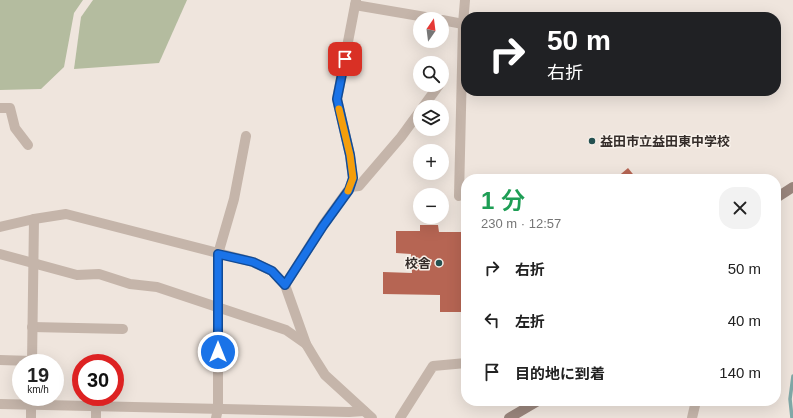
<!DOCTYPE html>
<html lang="ja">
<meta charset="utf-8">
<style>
:root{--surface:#fff;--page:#f2f2f2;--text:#222;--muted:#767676}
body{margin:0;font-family:Helvetica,"Noto Sans JP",sans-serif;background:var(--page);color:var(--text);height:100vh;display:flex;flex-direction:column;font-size:15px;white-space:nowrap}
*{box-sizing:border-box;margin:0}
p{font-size:13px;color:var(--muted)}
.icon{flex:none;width:22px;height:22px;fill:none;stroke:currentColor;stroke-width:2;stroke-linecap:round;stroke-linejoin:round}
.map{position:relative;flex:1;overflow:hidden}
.details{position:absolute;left:461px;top:174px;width:320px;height:232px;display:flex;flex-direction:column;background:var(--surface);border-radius:16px;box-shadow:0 4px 16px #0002}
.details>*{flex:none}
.banner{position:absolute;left:461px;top:12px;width:320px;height:84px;border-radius:16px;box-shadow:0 4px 16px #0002;background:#202124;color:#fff;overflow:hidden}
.needle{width:26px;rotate:14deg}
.controls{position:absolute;left:413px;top:12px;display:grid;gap:8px}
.controls a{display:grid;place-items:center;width:36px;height:36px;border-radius:50%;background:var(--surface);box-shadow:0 4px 16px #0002;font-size:20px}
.speed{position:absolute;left:12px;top:354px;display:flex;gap:8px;font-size:20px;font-weight:700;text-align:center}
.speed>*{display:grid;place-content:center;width:52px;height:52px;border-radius:50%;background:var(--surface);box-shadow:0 4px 16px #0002;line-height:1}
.speed small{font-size:10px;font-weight:400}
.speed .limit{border:6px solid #d22;background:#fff;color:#111}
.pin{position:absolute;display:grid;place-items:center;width:34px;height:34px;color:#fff;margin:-17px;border-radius:8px;box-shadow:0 2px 6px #0006}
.me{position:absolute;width:44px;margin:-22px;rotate:0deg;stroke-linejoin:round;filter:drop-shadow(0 0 3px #0008)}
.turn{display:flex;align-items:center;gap:14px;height:84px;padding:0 20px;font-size:18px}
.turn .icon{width:52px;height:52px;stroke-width:2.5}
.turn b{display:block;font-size:28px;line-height:34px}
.round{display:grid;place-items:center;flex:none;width:42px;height:42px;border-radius:16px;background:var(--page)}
.headline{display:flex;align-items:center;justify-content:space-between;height:68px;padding:0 20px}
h1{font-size:24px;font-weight:600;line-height:30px;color:#1e9e55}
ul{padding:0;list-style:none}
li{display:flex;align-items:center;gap:12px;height:52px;padding:0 20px}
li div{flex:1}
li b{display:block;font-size:15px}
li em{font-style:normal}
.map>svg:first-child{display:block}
.green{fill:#b4bc9f}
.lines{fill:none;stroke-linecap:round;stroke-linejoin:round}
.stream{stroke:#80a8a7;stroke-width:3.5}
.building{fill:#b66553}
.street{stroke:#c5b5aa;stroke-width:10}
.secondary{stroke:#99857c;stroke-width:10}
.route-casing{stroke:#114b97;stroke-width:10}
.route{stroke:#1a73e8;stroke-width:7}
.slow{stroke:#f59e0b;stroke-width:7}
.poi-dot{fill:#245050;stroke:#f7f0e9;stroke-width:1.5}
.labels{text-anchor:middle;stroke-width:3;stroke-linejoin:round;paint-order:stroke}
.poi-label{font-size:13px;font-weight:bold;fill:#342c29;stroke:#f7f0e9;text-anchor:start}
</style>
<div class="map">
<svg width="793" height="418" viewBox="0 0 793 418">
<rect width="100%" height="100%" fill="#efe5dd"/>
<g class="green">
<polygon points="0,0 83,0 74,13 64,67 41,89 0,90"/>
<polygon points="93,0 187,0 159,63 74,69 81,17"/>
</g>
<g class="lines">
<polyline class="stream" points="792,418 790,399 793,376"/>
</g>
<g class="building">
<polygon points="628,168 637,179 615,179"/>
<polygon points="420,225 438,225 439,232 466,232 466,312 440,312 440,295 383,294 383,272 412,273 411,254 396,253 396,231 420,231"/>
</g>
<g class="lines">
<g class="street">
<polyline points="355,5 437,19"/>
<polyline points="442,20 463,24 465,0"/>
<polyline points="423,107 439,85"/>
<polyline points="0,108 10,108 15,128 28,145"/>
<polyline points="350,187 359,186 401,137 420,111"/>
<polyline points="459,196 463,24"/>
<polyline points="0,227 34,219 66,214 253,262 272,271 285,285 306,344 315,359 325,375 372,418"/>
<polyline points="0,254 77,275 99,274 130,284 157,287 286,330 306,344"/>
<polyline points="285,285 323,225 349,189 353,179 350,155 337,99 356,0"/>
<polyline points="32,327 123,329"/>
<polyline points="0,360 32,361"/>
<polyline points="32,363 34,219"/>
<polyline points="31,397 31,418"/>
<polyline points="0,404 349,412 364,411"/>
<polyline points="96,418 96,407"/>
<polyline points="216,418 218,409 218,254 234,199 246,136"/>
<polyline points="400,418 433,366 466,363"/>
<polyline points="692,418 696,401"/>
</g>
<g class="secondary">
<polyline points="776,198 793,187"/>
<polyline points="509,418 538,401"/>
</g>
</g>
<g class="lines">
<defs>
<polyline id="route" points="218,352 218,254 253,262 272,271 285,285 323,226 349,190 353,178 350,155 337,99 345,59"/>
</defs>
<use href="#route" class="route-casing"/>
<use href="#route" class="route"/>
<polyline class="slow" points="339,109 350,155 353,178 348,191"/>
</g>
<g class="poi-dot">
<circle cx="592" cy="141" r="4"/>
<circle cx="439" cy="263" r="4"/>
</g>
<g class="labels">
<g class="poi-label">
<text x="600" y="146">益田市立益田東中学校</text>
<text x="431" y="268" text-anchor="end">校舎</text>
</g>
</g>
</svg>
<div class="controls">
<a><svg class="needle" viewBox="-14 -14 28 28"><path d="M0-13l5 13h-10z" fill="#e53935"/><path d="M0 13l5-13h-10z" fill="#767676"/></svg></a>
<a><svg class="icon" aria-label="search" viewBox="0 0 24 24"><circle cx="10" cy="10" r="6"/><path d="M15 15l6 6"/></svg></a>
<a><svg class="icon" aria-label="layers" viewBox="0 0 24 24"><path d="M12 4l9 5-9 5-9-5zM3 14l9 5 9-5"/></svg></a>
<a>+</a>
<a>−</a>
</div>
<div class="speed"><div>19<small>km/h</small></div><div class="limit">30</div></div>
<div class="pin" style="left:345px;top:59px;background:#d93025"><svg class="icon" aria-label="arrive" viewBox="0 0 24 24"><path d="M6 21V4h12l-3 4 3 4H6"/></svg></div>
<svg class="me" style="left:218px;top:352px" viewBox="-20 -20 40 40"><circle r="17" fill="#1a73e8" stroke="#fff" stroke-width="3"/><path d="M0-11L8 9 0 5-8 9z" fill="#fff"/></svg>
<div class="banner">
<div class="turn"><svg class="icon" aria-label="right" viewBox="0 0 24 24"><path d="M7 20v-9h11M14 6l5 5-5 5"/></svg><div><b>50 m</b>右折</div></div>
</div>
<section class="details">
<div class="headline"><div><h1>1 分</h1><p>230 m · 12:57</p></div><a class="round"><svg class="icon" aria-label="close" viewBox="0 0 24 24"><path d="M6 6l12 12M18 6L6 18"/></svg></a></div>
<ul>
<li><svg class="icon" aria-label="right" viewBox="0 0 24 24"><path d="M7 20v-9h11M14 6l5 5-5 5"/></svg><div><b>右折</b></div><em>50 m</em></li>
<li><svg class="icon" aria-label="left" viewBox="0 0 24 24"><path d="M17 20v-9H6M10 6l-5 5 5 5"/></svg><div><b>左折</b></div><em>40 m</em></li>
<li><svg class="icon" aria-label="arrive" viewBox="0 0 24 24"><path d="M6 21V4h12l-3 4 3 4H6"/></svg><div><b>目的地に到着</b></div><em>140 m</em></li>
</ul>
</section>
</div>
